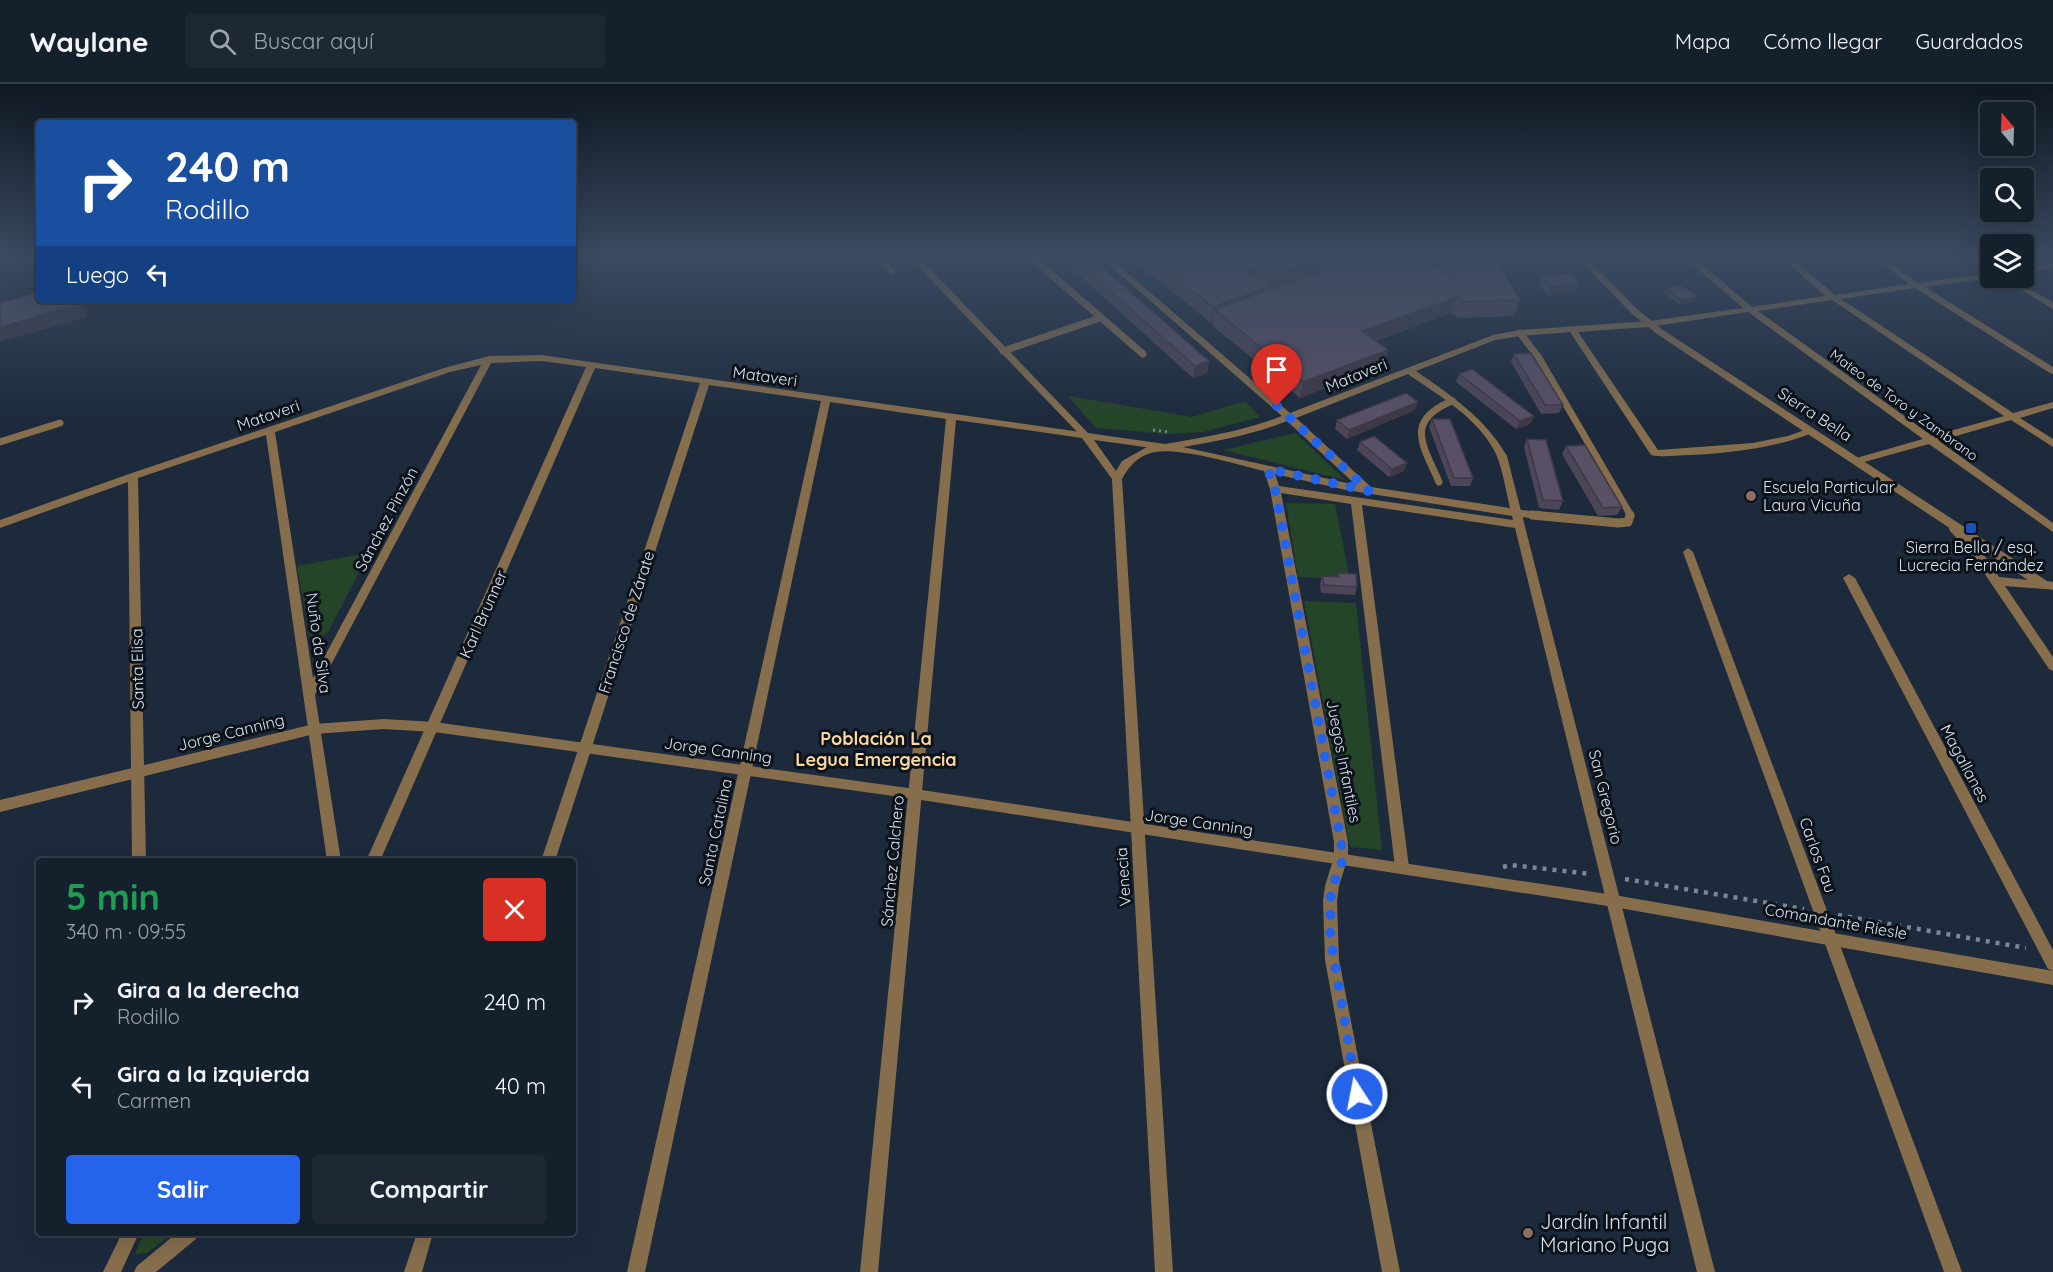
<!DOCTYPE html>
<html lang="es">
<meta charset="utf-8">
<style>
:root{--surface:#15202d;--page:#1e2835;--text:#f1f3f6;--muted:#9da3aa;--line:#343e49;--accent:#2563eb}
body{margin:0;font-family:Quicksand,sans-serif;background:var(--page);color:var(--text);height:100vh;display:flex;flex-direction:column;font-size:22px;white-space:nowrap}
*{box-sizing:border-box;margin:0}
p{font-size:20px;color:var(--muted)}
.icon{flex:none;width:33px;height:33px;fill:none;stroke:currentColor;stroke-width:2;stroke-linecap:round;stroke-linejoin:round}
.map{position:relative;flex:1;overflow:hidden}
.side{position:absolute;left:36px;top:774px;width:540px;height:378px;display:flex;flex-direction:column;background:var(--surface);border-radius:6px;box-shadow:0 6px 24px #0002,0 0 0 2px var(--line)}
.side>*{flex:none}
.hud{position:absolute;left:36px;top:36px;width:540px;height:183px;border-radius:6px;box-shadow:0 6px 24px #0002,0 0 0 2px var(--line);background:#1a4fa0;color:#fff;overflow:hidden}
.needle{width:39px;rotate:341deg}
.buttons{position:absolute;left:1980px;top:18px;display:grid;gap:12px}
.buttons a{display:grid;place-items:center;width:54px;height:54px;border-radius:6px;background:var(--surface);box-shadow:0 6px 24px #0002,0 0 0 2px var(--line);font-size:30px}
.pin{position:absolute;display:grid;place-items:center;width:51px;height:51px;color:#fff;margin:-62px -26px;border-radius:50% 50% 50% 0;rotate:-45deg;box-shadow:0 0 6px #0007}
.pin .icon{rotate:45deg}
.me{position:absolute;width:66px;margin:-33px;rotate:349deg;stroke-linejoin:round;filter:drop-shadow(0 0 4px #0008)}
.turn{display:flex;align-items:center;gap:21px;height:126px;padding:0 30px;font-size:27px}
.turn .icon{width:78px;height:78px;stroke-width:2.5}
.turn b{display:block;font-size:42px;line-height:51px}
.then{display:flex;align-items:center;height:57px;padding:0 30px;background:#0003;gap:12px;font-size:22px}
.round{display:grid;place-items:center;flex:none;width:63px;height:63px;border-radius:6px;background:var(--page)}
.head{display:flex;align-items:center;justify-content:space-between;height:102px;padding:0 30px}
h1{font-size:36px;font-weight:800;line-height:45px;color:#1e9e55}
.primary-button{display:flex;gap:12px;margin-top:auto;padding:12px 30px}
.primary-button a{flex:1;height:69px;border-radius:6px;background:var(--accent);color:#fff;font-size:24px;font-weight:800;line-height:69px;text-align:center}
.primary-button a+a{background:var(--page);color:var(--text)}
ul{padding:0;list-style:none}
li{display:flex;align-items:center;gap:18px;height:84px;padding:0 30px}
li div{flex:1}
li b{display:block;font-size:22px}
li em{font-style:normal}
header{display:flex;align-items:center;gap:36px;box-sizing:border-box;height:84px;padding:0 30px;background:var(--surface);border-bottom:2px solid var(--line)}
header strong{font-size:28px}
nav{display:flex;gap:33px;margin-inline-start:auto;font-size:21px}
.search{width:420px;height:54px;background:var(--page);display:flex;align-items:center;gap:15px;box-sizing:border-box;padding:0 21px;border-radius:6px;color:var(--muted);font-size:22px}
.map>svg:first-child{display:block}
.green{fill:#254528}
.lines{fill:none;stroke-linecap:round;stroke-linejoin:round}
.path-far1{stroke:#7c8796;stroke-width:3;stroke-dasharray:2 4;stroke-linecap:butt}
.path{stroke:#7c8796;stroke-width:4.5;stroke-dasharray:4 6;stroke-linecap:butt}
.service-far1{stroke:#866e4d;stroke-width:7}
.service{stroke:#866e4d;stroke-width:9}
.minor{fill:#866e4d;fill-rule:evenodd}
.tertiary{fill:#866e4d;fill-rule:evenodd}
.wall{fill:#4d4558}
.shaded-wall{fill:#3e3847}
.building{fill:#595066;stroke:#3e3847;stroke-width:1.5}
.route{stroke:#2563eb;stroke-width:10;stroke-dasharray:0 18}
.education-dot{fill:#8d6e63;stroke:#0c121a;stroke-width:2}
.transit-dot{fill:#1a4fb4;stroke:#0c121a;stroke-width:2}
.labels{text-anchor:middle;stroke-width:6;stroke-linejoin:round;paint-order:stroke}
.far-street-label{font-size:14px;fill:#d9e2ee;stroke:#0c121a}
.street-label{font-size:16px;fill:#d9e2ee;stroke:#0c121a}
.poi-label{font-size:16px;fill:#d9e2ee;stroke:#0c121a;text-anchor:start}
.neighbourhood-label{font-size:18px;font-weight:bold;fill:#fad6a0;stroke:#0c121a}
.near-poi-label{font-size:20px;fill:#d9e2ee;stroke:#0c121a;text-anchor:start}
</style>
<header>
<strong>Waylane</strong>
<div class="search"><svg class="icon" aria-label="search" viewBox="0 0 24 24"><circle cx="10" cy="10" r="6"/><path d="M15 15l6 6"/></svg>Buscar aquí</div>
<nav><a>Mapa</a><a>Cómo llegar</a><a>Guardados</a></nav>
</header>
<div class="map">
<svg width="2053" height="1188" viewBox="0 0 2053 1188">
<rect width="100%" height="100%" fill="#1c2a3c"/>
<g class="green">
<polygon points="1068,312 1192,333 1245,317 1260,333 1203,348 1167,350 1096,344"/>
<polygon points="1296,349 1345,396 1223,366"/>
<polygon points="1286,419 1335,420 1350,495 1298,493"/>
<polygon points="369,469 328,548 318,555 309,551 297,482"/>
<polygon points="1304,517 1356,519 1382,766 1350,763"/>
<polygon points="144,1149 173,1149 147,1169 135,1170"/>
</g>
<g class="lines">
<polyline class="path-far1" points="1153,346 1169,348"/>
<g class="path">
<polyline points="1503,783 1511,781 1591,790"/>
<polyline points="1625,795 1804,825"/>
<polyline points="1838,831 2026,864"/>
</g>
<g class="service-far1">
<polyline points="877,171 891,187"/>
<polyline points="912,171 1085,351"/>
<polyline points="1029,171 1143,270"/>
<polyline points="1520,249 1539,274 1631,432"/>
<polyline points="1003,267 1100,234"/>
<polyline points="0,358 60,339"/>
<path d="M1439 398C1423 361 1404 337 1452 317"/>
<polyline points="1517,429 1547,432"/>
</g>
<polyline class="service" points="1532,431 1618,439 1628,438 1630,431"/>
<g class="minor">
<path d="M1098 171H1107L1290 329 1493 251 1520 246 1649 237 1743 224 1682 171H1691L1752 223 1825 212 1779 171H1788L1835 211 1909 200 1872 171H1881L1918 199 1990 189V194L1925 203 2053 283V290L2050 289 1915 204 1841 215 2013 329 2053 318V324L2020 334 2053 355V363L2011 336 1939 357 2053 439V448L1929 360 1857 380 1853 379V375L1923 355 1748 228 1649 243 1578 248 1658 366 1753 359 1788 352 1810 344 1815 347 1813 349C1773 364 1732 369 1689 371 1677 371 1663 374 1651 371L1570 248 1520 252 1495 256 1416 287C1452 312 1485 334 1507 372L1715 1188H1697L1515 444 1362 421 1409 783 1407 787 1402 789 1397 787 1395 783 1351 420 1281 409 1348 758V773L1339 802 1337 817 1339 876 1400 1188H1382L1325 876 1323 817 1325 802 1334 773V758L1270 405 1264 387C1237 381 1173 360 1148 370 1136 374 1128 384 1122 395L1173 1188H1155L1112 395 1082 354 956 336 878 1188H860L946 335 830 318 645 1188H627L821 317 709 301 555 777H541L700 299 595 284 380 777H366L586 283 542 277 491 279 315 611 341 777H327L266 351 138 394 146 777H132L128 398 0 444V436L129 390 444 284 489 272 542 271 1165 360C1205 353 1244 347 1282 332ZM1832 216 2004 332 1932 352 1758 227ZM481 281 313 594 275 348 450 288ZM1408 290C1439 312 1479 334 1496 370 1503 387 1506 407 1510 424L1371 403 1296 334ZM1287 337 1356 401 1183 363C1219 357 1254 350 1287 337ZM1094 356 1145 363H1147L1122 377 1116 387ZM1275 390 1346 406 1512 432 1513 436 1279 402Z"/>
<polygon points="1965,171 1975,171 1990,182 1990,187"/>
<polygon points="2053,179 2053,185 2024,188 2024,184"/>
<polygon points="2001,194 2010,194 2053,218 2053,225"/>
<polygon points="1954,440 1958,441 1980,465 1999,493 2048,498 2050,501 2048,504 2044,505 2005,502 2053,573 2053,587 2049,585 1972,471 1950,447 1949,444"/>
<polygon points="1688,464 1693,468 1962,1188 1944,1188 1683,468"/>
<polygon points="1849,490 1855,494 2053,866 2053,887 2048,885 1843,494"/>
<polygon points="122,1149 139,1149 121,1188 103,1188"/>
<polygon points="177,1149 198,1149 196,1155 156,1188 134,1188 137,1182"/>
<polygon points="417,1149 433,1149 422,1188 404,1188"/>
</g>
<g class="tertiary">
<polygon points="1575,171 1584,171 1638,226 1663,246 2047,497 2053,498 2053,506 2040,504 1657,250 1632,230"/>
<polygon points="384,635 434,638 915,705 1614,811 2053,887 2053,901 1614,823 915,715 434,648 384,645 314,650 0,728 0,716 314,640"/>
</g>
</g>
<g class="wall">
<polygon points="1057,171 1088,171 1209,277 1207,289 1193,294"/>
<polygon points="1127,171 1434,171 1438,173 1435,183 1439,186 1443,171 1520,216 1514,232 1459,234 1451,229 1376,257 1388,266 1383,282 1300,314 1212,241 1212,239 1211,239"/>
<polygon points="1541,192 1577,195 1576,197 1579,200 1576,208 1548,211 1538,200"/>
<polygon points="1666,204 1695,217 1678,220 1664,208"/>
<polygon points="1514,270 1563,321 1559,329 1541,330 1511,278"/>
<polygon points="1459,290 1534,332 1530,340 1516,345 1456,298"/>
<polygon points="1415,326 1347,355 1335,345 1337,336"/>
<polygon points="1432,335 1473,394 1470,402 1451,402 1429,343"/>
<polygon points="1527,355 1563,417 1559,426 1539,424 1524,363"/>
<polygon points="1360,358 1404,387 1389,393 1357,366"/>
<polygon points="1566,362 1622,423 1617,431 1598,432 1562,370"/>
<polygon points="1338,489 1357,503 1355,511 1321,509 1320,500 1322,492 1337,492"/>
</g>
<g class="shaded-wall">
<polygon points="1331,171 1375,171 1214,225 1212,239 1211,239 1213,223 1268,204 1270,191"/>
<polygon points="1438,173 1433,189 1427,177"/>
<polygon points="1260,183 1257,199 1248,202 1250,186"/>
<polygon points="1579,200 1576,208 1548,211 1551,203"/>
<polygon points="1457,213 1451,229 1358,263 1362,247"/>
<polygon points="1697,213 1695,217 1678,220 1680,216"/>
<polygon points="77,216 82,216 87,233 0,258 0,243"/>
<polygon points="89,216 116,216 93,221"/>
<polygon points="1388,266 1383,282 1300,314 1303,298"/>
<polygon points="1209,277 1207,289 1193,294 1195,282"/>
<polygon points="1418,318 1415,326 1347,355 1349,346"/>
<polygon points="1534,332 1530,340 1516,345 1520,337"/>
<polygon points="1407,379 1404,387 1389,393 1392,385"/>
</g>
<g class="building">
<polygon points="1070,171 1088,171 1209,277 1195,282"/>
<polygon points="1148,171 1226,171 1268,203 1213,223"/>
<polygon points="1231,171 1331,171 1270,191 1260,183 1250,186"/>
<polygon points="1371,171 1434,171 1438,173 1427,177 1458,198 1443,171 1493,171 1520,216 1464,218 1457,213 1362,247 1388,266 1303,298 1214,225"/>
<polygon points="1571,189 1577,195 1575,195 1579,200 1551,203 1541,192"/>
<polygon points="1683,202 1697,213 1680,216 1666,204"/>
<polygon points="39,208 39,216 77,216 79,221 0,243 0,219"/>
<polygon points="1531,269 1563,321 1545,321 1514,270"/>
<polygon points="1472,285 1534,332 1520,337 1459,290"/>
<polygon points="1406,309 1418,318 1349,346 1337,336"/>
<polygon points="1432,335 1450,335 1473,394 1454,394"/>
<polygon points="1374,352 1407,379 1392,385 1360,358"/>
<polygon points="1527,355 1546,356 1563,417 1543,416"/>
<polygon points="1585,361 1622,423 1603,424 1566,362"/>
<polygon points="1338,489 1356,490 1357,503 1324,501 1322,492 1339,493"/>
</g>
<linearGradient id="sky" x2="0" y2="1"><stop stop-color="#0f1721"/><stop offset="0.51" stop-color="#3a4a61"/><stop offset="1" stop-color="#3a4a61" stop-opacity="0"/></linearGradient>
<rect width="2053" height="337" fill="url(#sky)"/>
<g class="lines">
<polyline class="route" points="1277,322 1369,407 1268,385 1275,405 1341,758 1343,775 1331,807 1330,851 1357,1010"/>
</g>
<g class="education-dot">
<circle cx="1751" cy="412" r="6"/>
<circle cx="1528" cy="1149" r="6"/>
</g>
<rect class="transit-dot" x="1965" y="438" width="12" height="12" rx="3"/>
<g class="labels">
<g class="far-street-label">
<text transform="translate(1904 321) rotate(36)" y="5">Mateo de Toro y Zambrano</text>
</g>
<g class="street-label">
<text transform="translate(1356 291) rotate(-22)" y="6">Mataveri</text>
<text transform="translate(765 292) rotate(8)" y="6">Mataveri</text>
<text transform="translate(1815 330) rotate(33)" y="6">Sierra Bella</text>
<text transform="translate(268 331) rotate(-19)" y="6">Mataveri</text>
<text transform="translate(386 435) rotate(-62)" y="6">Sánchez Pinzón</text>
<text transform="translate(483 530) rotate(-66)" y="6">Karl Brunner</text>
<text transform="translate(626 538) rotate(-72)" y="6">Francisco de Zárate</text>
<text transform="translate(319 559) rotate(82)" y="6">Nuño da Silva</text>
<text transform="translate(137 585) rotate(-91)" y="6">Santa Elisa</text>
<text transform="translate(231 648) rotate(-14)" y="6">Jorge Canning</text>
<text transform="translate(718 666) rotate(8)" y="6">Jorge Canning</text>
<text transform="translate(1344 677) rotate(79)" y="6">Juegos Infantiles</text>
<text transform="translate(1965 679) rotate(62)" y="6">Magallanes</text>
<text transform="translate(1606 713) rotate(76)" y="6">San Gregorio</text>
<text transform="translate(1199 738) rotate(8)" y="6">Jorge Canning</text>
<text transform="translate(715 748) rotate(-78)" y="6">Santa Catalina</text>
<text transform="translate(1818 771) rotate(70)" y="6">Carlos Fau</text>
<text transform="translate(892 777) rotate(-85)" y="6">Sánchez Calchero</text>
<text transform="translate(1123 793) rotate(-94)" y="6">Venecia</text>
<text transform="translate(1836 837) rotate(10)" y="6">Comandante Riesle</text>
</g>
<g class="poi-label">
<text x="1763" y="409">Escuela Particular<tspan x="1763" dy="18">Laura Vicuña</tspan></text>
<text x="1971" y="469" text-anchor="middle">Sierra Bella / esq.<tspan x="1971" dy="18">Lucrecia Fernández</tspan></text>
</g>
<g class="neighbourhood-label">
<text x="876" y="661">Población La<tspan x="876" dy="21">Legua Emergencia</tspan></text>
</g>
<g class="near-poi-label">
<text x="1540" y="1145">Jardín Infantil<tspan x="1540" dy="23">Mariano Puga</tspan></text>
</g>
</g>
</svg>
<div class="buttons">
<a><svg class="needle" viewBox="-14 -14 28 28"><path d="M0-13l5 13h-10z" fill="#e53935"/><path d="M0 13l5-13h-10z" fill="#9da3aa"/></svg></a>
<a><svg class="icon" aria-label="search" viewBox="0 0 24 24"><circle cx="10" cy="10" r="6"/><path d="M15 15l6 6"/></svg></a>
<a><svg class="icon" aria-label="layers" viewBox="0 0 24 24"><path d="M12 4l9 5-9 5-9-5zM3 14l9 5 9-5"/></svg></a>
</div>
<div class="pin" style="left:1277px;top:322px;background:#d93025"><svg class="icon" aria-label="arrive" viewBox="0 0 24 24"><path d="M6 21V4h12l-3 4 3 4H6"/></svg></div>
<svg class="me" style="left:1357px;top:1010px" viewBox="-20 -20 40 40"><circle r="17" fill="#2563eb" stroke="#fff" stroke-width="3"/><path d="M0-11L8 9 0 5-8 9z" fill="#fff"/></svg>
<div class="hud">
<div class="turn"><svg class="icon" aria-label="right" viewBox="0 0 24 24"><path d="M7 20v-9h11M14 6l5 5-5 5"/></svg><div><b>240 m</b>Rodillo</div></div>
<div class="then">Luego<svg class="icon" aria-label="left" viewBox="0 0 24 24"><path d="M17 20v-9H6M10 6l-5 5 5 5"/></svg></div>
</div>
<section class="side">
<div class="head"><div><h1>5 min</h1><p>340 m · 09:55</p></div><a class="round" style="background:#d93025;color:#fff"><svg class="icon" aria-label="close" viewBox="0 0 24 24"><path d="M6 6l12 12M18 6L6 18"/></svg></a></div>
<ul>
<li><svg class="icon" aria-label="right" viewBox="0 0 24 24"><path d="M7 20v-9h11M14 6l5 5-5 5"/></svg><div><b>Gira a la derecha</b><p>Rodillo</p></div><em>240 m</em></li>
<li><svg class="icon" aria-label="left" viewBox="0 0 24 24"><path d="M17 20v-9H6M10 6l-5 5 5 5"/></svg><div><b>Gira a la izquierda</b><p>Carmen</p></div><em>40 m</em></li>
</ul>
<div class="primary-button"><a>Salir</a><a>Compartir</a></div>
</section>
</div>
